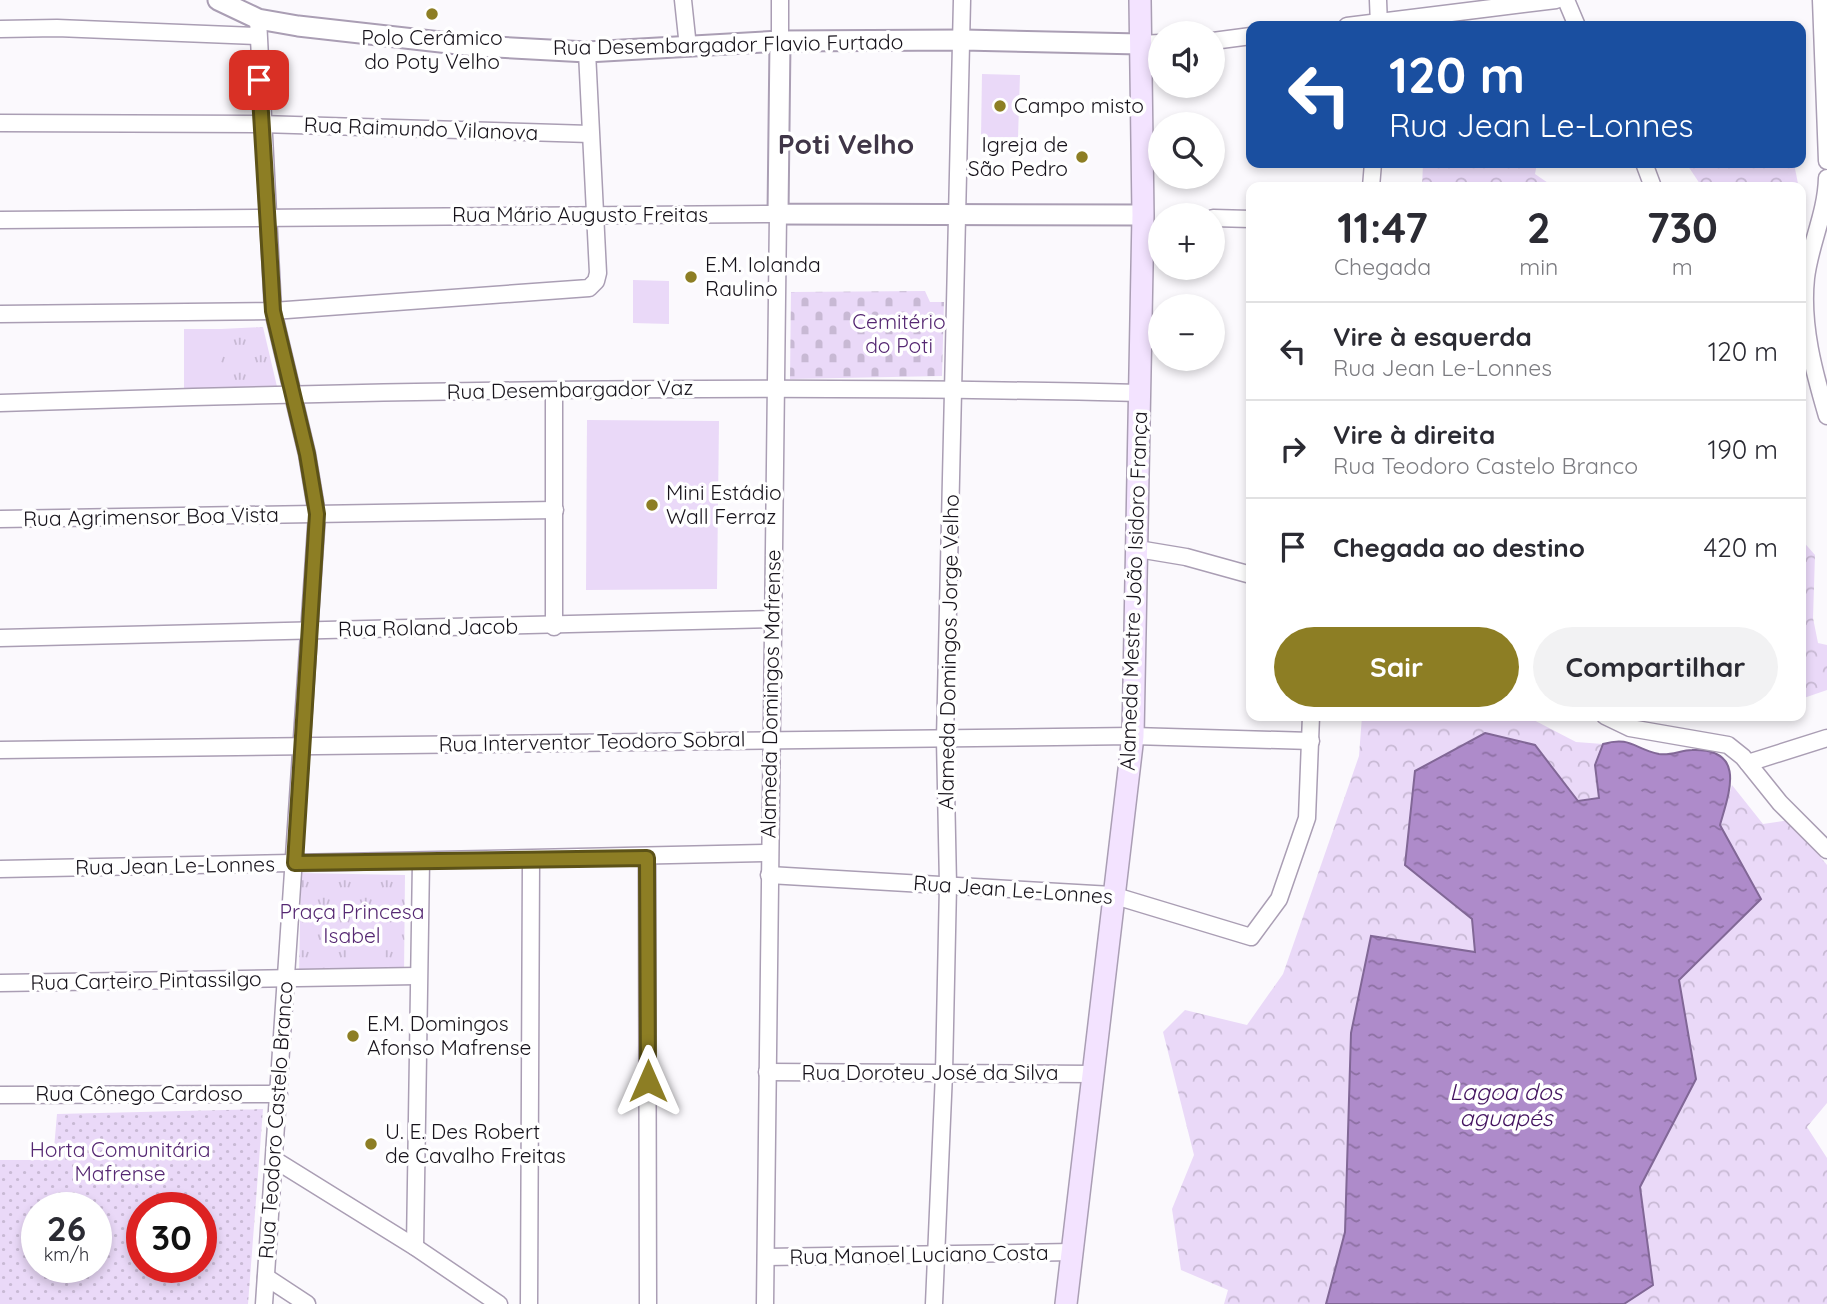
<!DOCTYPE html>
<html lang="pt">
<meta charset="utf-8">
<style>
:root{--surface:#fff;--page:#f2f2f3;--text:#2b2b33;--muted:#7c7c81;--line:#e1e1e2;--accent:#8d7e24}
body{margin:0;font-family:Quicksand,sans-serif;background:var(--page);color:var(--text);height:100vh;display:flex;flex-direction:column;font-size:26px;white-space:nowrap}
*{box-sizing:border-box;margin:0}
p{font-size:23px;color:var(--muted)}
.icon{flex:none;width:38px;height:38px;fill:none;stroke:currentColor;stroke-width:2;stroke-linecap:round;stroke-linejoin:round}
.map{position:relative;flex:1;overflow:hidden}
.side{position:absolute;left:1246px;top:182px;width:560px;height:539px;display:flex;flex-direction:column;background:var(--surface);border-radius:14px;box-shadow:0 4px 10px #0003}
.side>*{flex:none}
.banner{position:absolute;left:1246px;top:21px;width:560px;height:147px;border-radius:14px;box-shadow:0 4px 10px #0003;background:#1a4fa0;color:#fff;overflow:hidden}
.controls{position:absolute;left:1148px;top:21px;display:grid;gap:14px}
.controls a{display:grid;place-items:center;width:77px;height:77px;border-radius:50%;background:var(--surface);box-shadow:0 4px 10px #0003;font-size:35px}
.speed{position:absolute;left:21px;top:1192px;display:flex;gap:14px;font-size:35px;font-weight:700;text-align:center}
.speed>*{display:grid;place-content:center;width:91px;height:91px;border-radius:50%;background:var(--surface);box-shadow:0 4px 10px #0003;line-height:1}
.speed small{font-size:18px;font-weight:400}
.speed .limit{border:10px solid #d22;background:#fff;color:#111}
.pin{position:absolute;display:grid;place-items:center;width:60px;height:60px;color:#fff;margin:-30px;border-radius:14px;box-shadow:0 4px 10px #0006}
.me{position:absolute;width:77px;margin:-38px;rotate:0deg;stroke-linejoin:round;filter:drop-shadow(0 0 5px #0008)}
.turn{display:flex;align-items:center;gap:24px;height:147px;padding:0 28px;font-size:32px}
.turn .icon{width:91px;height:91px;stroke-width:2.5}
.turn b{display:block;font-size:49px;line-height:60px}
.eta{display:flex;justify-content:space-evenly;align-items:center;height:119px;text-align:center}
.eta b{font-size:42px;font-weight:800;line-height:49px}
.button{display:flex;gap:14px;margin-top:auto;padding:14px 28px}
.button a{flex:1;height:80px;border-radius:42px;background:var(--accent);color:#fff;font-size:28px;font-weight:800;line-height:80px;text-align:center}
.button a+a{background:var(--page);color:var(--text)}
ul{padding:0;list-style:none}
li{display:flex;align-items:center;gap:21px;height:98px;padding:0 28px;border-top:2px solid var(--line)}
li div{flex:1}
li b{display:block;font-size:26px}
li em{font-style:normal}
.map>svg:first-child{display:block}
.grass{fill:url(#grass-tufts)}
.forest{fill:url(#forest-crowns)}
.cemetery{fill:url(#cemetery-stones)}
.garden{fill:url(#garden-dots);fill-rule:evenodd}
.pitch{fill:#ead9f8}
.water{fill:url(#water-ripples);stroke:#816796;stroke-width:2}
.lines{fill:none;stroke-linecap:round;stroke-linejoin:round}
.minor-casing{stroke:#aa9eb4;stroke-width:19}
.tertiary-casing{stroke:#aa9eb4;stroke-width:23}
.secondary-casing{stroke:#aa9eb4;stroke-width:24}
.minor{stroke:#fff;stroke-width:16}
.tertiary{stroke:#fff;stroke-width:19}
.secondary{stroke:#f3e3ff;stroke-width:21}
.route-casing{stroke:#5c5217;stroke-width:18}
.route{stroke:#8d7e24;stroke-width:12}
.poi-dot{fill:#8d7e24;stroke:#fff;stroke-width:2.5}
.labels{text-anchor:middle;stroke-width:7;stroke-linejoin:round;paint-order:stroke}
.poi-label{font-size:21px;fill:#17131b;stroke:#fff;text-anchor:start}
.street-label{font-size:21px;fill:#17131b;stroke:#fff}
.park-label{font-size:21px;fill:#552772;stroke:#fff}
.water-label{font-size:23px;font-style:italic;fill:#441460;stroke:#fff}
.district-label{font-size:28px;font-weight:bold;fill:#403648;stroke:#fff}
</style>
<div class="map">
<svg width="1827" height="1304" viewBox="0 0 1827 1304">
<defs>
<pattern id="grass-tufts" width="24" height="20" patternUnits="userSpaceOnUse" patternTransform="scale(1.75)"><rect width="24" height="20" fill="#ead9f8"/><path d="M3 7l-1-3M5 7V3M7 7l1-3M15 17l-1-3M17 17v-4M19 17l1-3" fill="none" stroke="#c8b9d4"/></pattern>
<pattern id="forest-crowns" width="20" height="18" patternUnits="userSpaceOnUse" patternTransform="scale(1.75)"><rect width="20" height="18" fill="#ead9f8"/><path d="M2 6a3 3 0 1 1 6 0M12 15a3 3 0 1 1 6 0" fill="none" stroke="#c8b9d4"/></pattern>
<pattern id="cemetery-stones" width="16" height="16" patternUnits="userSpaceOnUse" patternTransform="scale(1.75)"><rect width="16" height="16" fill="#ead9f8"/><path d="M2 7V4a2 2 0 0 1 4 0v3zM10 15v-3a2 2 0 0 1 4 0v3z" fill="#c8b9d4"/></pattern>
<pattern id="garden-dots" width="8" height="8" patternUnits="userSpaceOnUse" patternTransform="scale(1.75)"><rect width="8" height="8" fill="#ead9f8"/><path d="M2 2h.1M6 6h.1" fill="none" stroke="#c8b9d4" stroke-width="1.8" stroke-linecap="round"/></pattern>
<pattern id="water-ripples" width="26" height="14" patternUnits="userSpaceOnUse" patternTransform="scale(1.75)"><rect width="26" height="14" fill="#ae8bca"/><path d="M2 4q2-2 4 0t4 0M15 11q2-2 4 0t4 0" fill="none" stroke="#8d70a3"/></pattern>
</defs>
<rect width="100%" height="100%" fill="#fbf9fd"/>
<g class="grass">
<polygon points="263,327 278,391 221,392 221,329"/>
<polygon points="301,873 405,875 404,975 299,973"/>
</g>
<g class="forest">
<polygon points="1423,163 1537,163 1535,174 1554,187 1422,187"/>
<polygon points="1686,163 1794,163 1798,184 1795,187 1702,187"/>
<polygon points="1801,539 1815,555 1813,618 1818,643 1827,645 1827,690 1801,699"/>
<polygon points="1362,716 1526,716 1576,742 1603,744 1595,765 1599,798 1577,801 1535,745 1405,865 1472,919 1475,952 1372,936 1351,1033 1345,1232 1326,1304 1224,1304 1228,1290 1181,1270 1172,1209 1194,1155 1163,1032 1185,1010 1247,1025 1283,974 1359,756"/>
<polygon points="1732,785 1763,824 1790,820 1827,865 1827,1103 1807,1127 1827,1158 1827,1304 1624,1304 1653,1285 1640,1187 1696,1079 1679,980 1761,899 1720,825"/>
</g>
<polygon class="cemetery" points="925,291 930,302 944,302 942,376 790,379 791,292"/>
<path class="garden" d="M263 1109 248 1304H0V1160H53L57 1114ZM37 1208H96V1267H37ZM142 1208H201V1267H142Z"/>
<g class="pitch">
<polygon points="982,74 1020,75 1018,137 981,137"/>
<polygon points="633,280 669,281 669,324 633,323"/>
<rect x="184" y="329" width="37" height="63"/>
<polygon points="587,420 719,421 717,589 586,590"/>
<polygon points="351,907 388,910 383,971 345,968"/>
</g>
<path class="water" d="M1485 733 1535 745 1578 801 1599 798 1595 765 1603 744C1631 736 1634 749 1659 754 1671 756 1681 750 1692 750 1747 748 1729 793 1720 825L1761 899 1679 980 1696 1079 1640 1187 1653 1285 1624 1304H1326L1345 1232 1351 1033 1371 936 1475 952 1472 919 1405 865 1415 771Z"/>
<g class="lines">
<defs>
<g id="minor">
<polyline points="683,0 688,47"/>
<polyline points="1378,0 1379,26"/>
<polyline points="1566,0 1577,26"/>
<polyline points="1821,0 1827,161"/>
<polyline points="258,19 273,311 307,454 317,514 264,1304"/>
<polyline points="1347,26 1556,0"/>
<polyline points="0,29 57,28 257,36"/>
<polyline points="780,41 780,0"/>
<polyline points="1213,41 1251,36"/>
<polyline points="1140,44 1160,43"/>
<polyline points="0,123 261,124 590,134"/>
<polyline points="1644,163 1653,187"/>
<path d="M1827 178C1826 214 1810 244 1806 278 1801 325 1814 372 1827 416"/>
<polyline points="1371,187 1373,163"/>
<polyline points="1213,218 1251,219"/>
<polyline points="0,220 778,214 765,1304"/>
<polyline points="0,314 273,311 589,288 596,281 598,273 587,52"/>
<polyline points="554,391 554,627"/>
<path d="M0 403C380 390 760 384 1140 393"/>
<polyline points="0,519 555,510"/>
<polyline points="1138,549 1186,557 1251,575"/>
<polyline points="0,638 772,619"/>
<polyline points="1605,716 1630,728 1728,745 1743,757 1780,803 1827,850"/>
<polyline points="0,750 1133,736 1311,741"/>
<polyline points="1748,763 1827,738"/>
<polyline points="647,858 648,1304"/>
<polyline points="0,869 769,853"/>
<polyline points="769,875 1112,895 1251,937 1279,899 1307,818 1311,716"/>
<polyline points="0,983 417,976"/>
<polyline points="767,1072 1093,1074"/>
<polyline points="0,1095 279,1094"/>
<polyline points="275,1160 415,1247 499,1304"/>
<polyline points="415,1247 421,861"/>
<polyline points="766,1257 1072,1252"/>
<polyline points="266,1277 307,1304"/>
<polyline points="529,1304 531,860"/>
<polyline points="934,1304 944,1073 948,885 945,739 962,0"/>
</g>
<g id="tertiary">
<polyline points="218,0 258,19 298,26 476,46 587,52 780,41 963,40 1140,44"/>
<polyline points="780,41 778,214 1143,215"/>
</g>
<polyline id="secondary" points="1066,1304 1133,736 1143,215 1140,0"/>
</defs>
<use href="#minor" class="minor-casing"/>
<use href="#tertiary" class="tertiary-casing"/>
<use href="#secondary" class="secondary-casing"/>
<use href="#minor" class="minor"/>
<use href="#tertiary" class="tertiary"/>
<use href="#secondary" class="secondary"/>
</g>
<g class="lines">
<defs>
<polyline id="route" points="259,80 273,311 307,454 317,514 295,863 647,858 648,1081"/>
</defs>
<use href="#route" class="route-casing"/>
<use href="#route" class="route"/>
</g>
<g class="poi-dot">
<circle cx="432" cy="14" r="7"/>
<circle cx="1000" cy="106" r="7"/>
<circle cx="1082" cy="157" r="7"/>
<circle cx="691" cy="277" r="7"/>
<circle cx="652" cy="505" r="7"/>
<circle cx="353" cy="1036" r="7"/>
<circle cx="371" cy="1144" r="7"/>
</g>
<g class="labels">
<g class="poi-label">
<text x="432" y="45" text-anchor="middle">Polo Cerâmico<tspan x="432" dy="24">do Poty Velho</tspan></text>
<text x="1014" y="113">Campo misto</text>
<text x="1068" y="152" text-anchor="end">Igreja de<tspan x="1068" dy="24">São Pedro</tspan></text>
<text x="705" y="272">E.M. Iolanda<tspan x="705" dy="24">Raulino</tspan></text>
<text x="666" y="500">Mini Estádio<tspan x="666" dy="24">Wall Ferraz</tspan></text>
<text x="367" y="1031">E.M. Domingos<tspan x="367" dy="24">Afonso Mafrense</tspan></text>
<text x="385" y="1139">U. E. Des Robert<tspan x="385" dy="24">de Cavalho Freitas</tspan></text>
</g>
<g class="street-label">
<text transform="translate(728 45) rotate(-1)" y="7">Rua Desembargador Flavio Furtado</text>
<text transform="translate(421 129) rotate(2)" y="7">Rua Raimundo Vilanova</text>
<text x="580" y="222">Rua Mário Augusto Freitas</text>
<text transform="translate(570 390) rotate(-1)" y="7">Rua Desembargador Vaz</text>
<text transform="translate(151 517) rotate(-1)" y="7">Rua Agrimensor Boa Vista</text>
<text transform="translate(1134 591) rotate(-88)" y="7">Alameda Mestre João Isidoro França</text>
<text transform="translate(428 628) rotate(-1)" y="7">Rua Roland Jacob</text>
<text transform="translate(949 652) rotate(-89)" y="7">Alameda Domingos Jorge Velho</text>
<text transform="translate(771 694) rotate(-89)" y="7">Alameda Domingos Mafrense</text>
<text transform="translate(592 742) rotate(-1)" y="7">Rua Interventor Teodoro Sobral</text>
<text transform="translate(175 866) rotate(-1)" y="7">Rua Jean Le-Lonnes</text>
<text transform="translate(1013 890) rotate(4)" y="7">Rua Jean Le-Lonnes</text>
<text transform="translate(146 981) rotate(-1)" y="7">Rua Carteiro Pintassilgo</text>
<text x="930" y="1080">Rua Doroteu José da Silva</text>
<text x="139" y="1101">Rua Cônego Cardoso</text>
<text transform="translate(276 1120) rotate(-86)" y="7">Rua Teodoro Castelo Branco</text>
<text transform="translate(919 1255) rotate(-1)" y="7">Rua Manoel Luciano Costa</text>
</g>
<g class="park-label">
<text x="899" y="329">Cemitério<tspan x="899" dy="24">do Poti</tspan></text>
<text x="352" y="919">Praça Princesa<tspan x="352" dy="24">Isabel</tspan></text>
<text x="120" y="1157">Horta Comunitária<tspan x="120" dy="24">Mafrense</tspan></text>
</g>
<g class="water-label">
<text x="1506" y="1100">Lagoa dos<tspan x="1506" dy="26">aguapés</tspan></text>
</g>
<g class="district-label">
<text x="846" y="154">Poti Velho</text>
</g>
</g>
</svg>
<div class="controls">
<a><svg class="icon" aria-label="sound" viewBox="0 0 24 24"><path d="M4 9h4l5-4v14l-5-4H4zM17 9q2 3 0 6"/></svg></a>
<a><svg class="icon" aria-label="search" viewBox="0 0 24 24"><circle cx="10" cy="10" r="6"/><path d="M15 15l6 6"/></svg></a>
<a>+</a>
<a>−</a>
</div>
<div class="speed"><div>26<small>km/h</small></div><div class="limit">30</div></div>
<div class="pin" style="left:259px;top:80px;background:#d93025"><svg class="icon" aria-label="arrive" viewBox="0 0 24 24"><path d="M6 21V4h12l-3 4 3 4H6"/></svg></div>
<svg class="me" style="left:648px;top:1081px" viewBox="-20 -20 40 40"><path d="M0-17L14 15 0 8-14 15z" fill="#8d7e24" stroke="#fff" stroke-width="4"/></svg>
<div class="banner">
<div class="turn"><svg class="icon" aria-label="left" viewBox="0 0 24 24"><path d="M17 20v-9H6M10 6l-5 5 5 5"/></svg><div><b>120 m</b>Rua Jean Le-Lonnes</div></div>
</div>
<section class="side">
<div class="eta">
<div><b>11:47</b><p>Chegada</p></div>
<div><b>2</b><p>min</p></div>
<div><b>730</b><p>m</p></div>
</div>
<ul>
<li><svg class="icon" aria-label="left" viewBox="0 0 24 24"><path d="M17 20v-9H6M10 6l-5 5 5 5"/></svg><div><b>Vire à esquerda</b><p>Rua Jean Le-Lonnes</p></div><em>120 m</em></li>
<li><svg class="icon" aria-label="right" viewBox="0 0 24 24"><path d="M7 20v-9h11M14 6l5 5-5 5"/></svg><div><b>Vire à direita</b><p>Rua Teodoro Castelo Branco</p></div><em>190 m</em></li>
<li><svg class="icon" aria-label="arrive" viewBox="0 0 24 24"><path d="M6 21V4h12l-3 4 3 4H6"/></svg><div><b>Chegada ao destino</b></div><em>420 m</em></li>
</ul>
<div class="button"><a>Sair</a><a>Compartilhar</a></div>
</section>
</div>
